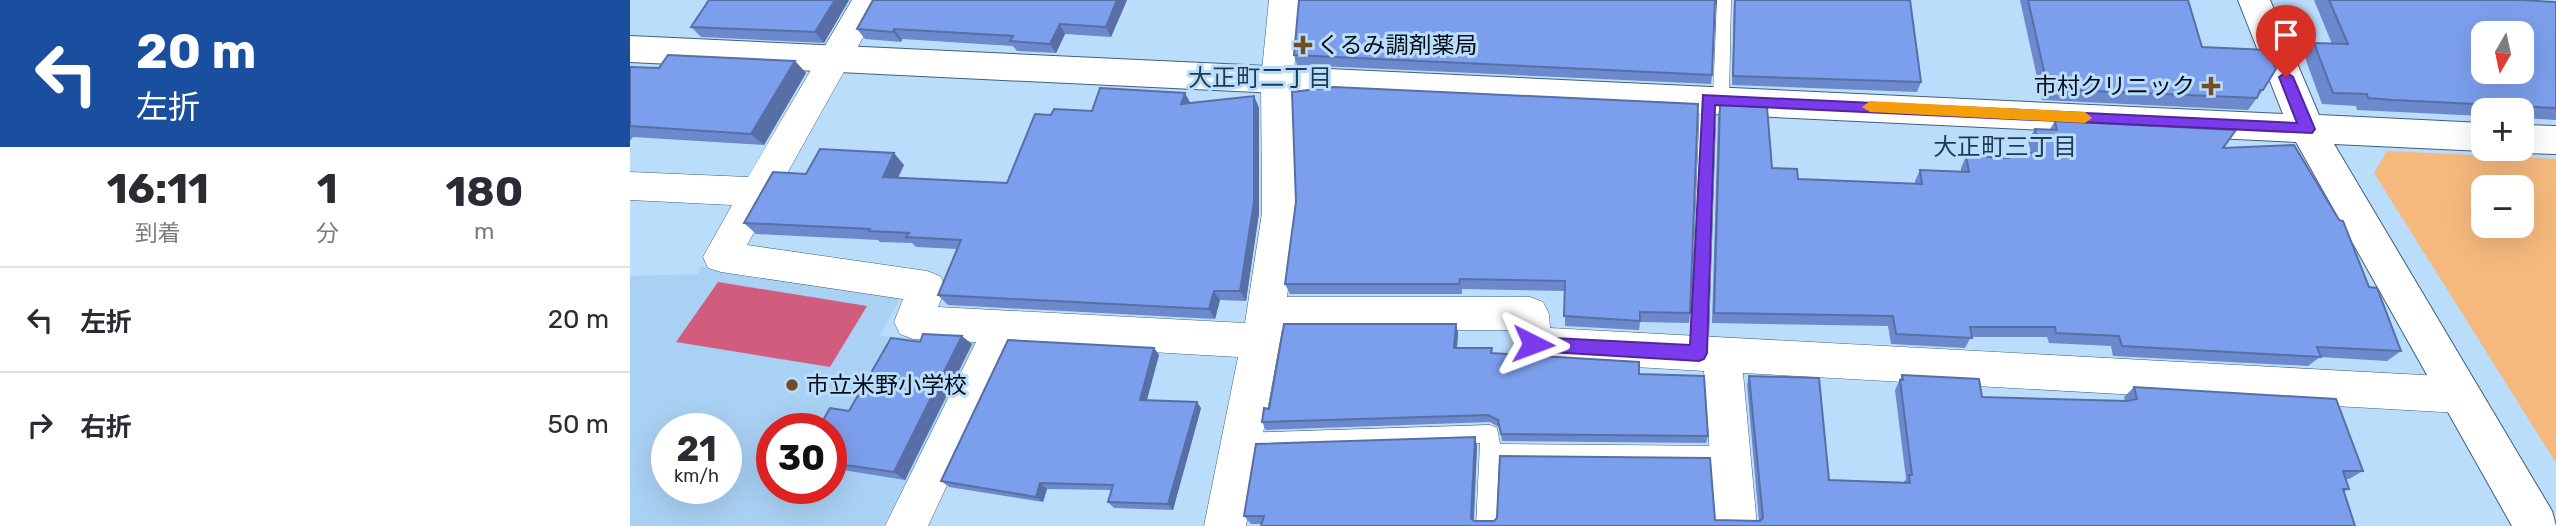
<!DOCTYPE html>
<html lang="ja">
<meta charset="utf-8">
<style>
:root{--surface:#fff;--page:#f2f2f3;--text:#2b2b33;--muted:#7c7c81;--line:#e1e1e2}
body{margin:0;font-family:Rubik,"Noto Sans JP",sans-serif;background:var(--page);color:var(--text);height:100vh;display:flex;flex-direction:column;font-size:26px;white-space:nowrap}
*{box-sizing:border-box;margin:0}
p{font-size:23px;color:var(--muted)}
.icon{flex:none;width:38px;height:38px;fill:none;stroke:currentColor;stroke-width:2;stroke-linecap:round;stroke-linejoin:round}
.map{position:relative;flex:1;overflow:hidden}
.drawer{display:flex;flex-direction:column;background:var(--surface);width:630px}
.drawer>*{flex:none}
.top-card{background:#1a4fa0;color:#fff;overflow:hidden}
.needle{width:46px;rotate:189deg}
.fabs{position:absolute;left:1841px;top:21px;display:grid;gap:14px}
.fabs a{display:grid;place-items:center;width:63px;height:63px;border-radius:14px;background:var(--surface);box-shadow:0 7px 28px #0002;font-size:35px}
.speed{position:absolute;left:21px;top:413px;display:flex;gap:14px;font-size:35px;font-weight:700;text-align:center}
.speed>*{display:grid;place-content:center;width:91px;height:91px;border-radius:50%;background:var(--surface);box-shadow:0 7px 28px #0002;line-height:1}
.speed small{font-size:18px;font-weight:400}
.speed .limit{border:10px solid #d22;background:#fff;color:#111}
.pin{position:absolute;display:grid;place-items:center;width:60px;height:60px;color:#fff;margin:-72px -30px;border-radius:50% 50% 50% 0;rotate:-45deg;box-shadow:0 0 7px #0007}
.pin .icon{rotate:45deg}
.me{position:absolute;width:77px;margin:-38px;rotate:93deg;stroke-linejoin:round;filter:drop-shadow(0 0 5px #0008)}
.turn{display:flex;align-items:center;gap:24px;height:147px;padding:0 21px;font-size:32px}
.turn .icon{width:91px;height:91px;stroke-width:2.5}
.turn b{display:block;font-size:49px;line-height:60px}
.eta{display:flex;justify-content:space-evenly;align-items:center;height:119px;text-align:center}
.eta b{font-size:42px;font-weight:700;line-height:49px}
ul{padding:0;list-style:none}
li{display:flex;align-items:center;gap:21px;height:105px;padding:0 21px;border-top:2px solid var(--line)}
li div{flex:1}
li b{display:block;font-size:26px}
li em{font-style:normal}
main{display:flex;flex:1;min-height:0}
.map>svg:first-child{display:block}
.built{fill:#a9d1f4;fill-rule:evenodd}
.green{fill:#f5b97d;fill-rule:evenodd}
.water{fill:#d25c7d}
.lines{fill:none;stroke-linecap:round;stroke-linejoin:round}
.service-casing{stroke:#405f7a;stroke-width:1}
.minor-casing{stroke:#405f7a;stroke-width:1}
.tertiary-casing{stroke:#405f7a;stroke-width:2}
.service{fill:#fff;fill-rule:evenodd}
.minor{fill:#fff;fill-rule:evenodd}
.tertiary{fill:#fff;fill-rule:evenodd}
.wall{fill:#6b89cc}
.shaded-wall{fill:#576fa6}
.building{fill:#7c9fed;stroke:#576fa6;stroke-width:2;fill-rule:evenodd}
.route{fill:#7c3aed;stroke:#51269a;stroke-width:2}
.slow{fill:#f59e0b}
.poi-dot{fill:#714d28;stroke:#bbddfc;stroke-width:2.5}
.labels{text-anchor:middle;stroke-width:6;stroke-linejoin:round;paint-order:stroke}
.poi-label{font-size:23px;fill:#030d17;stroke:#bbddfc;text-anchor:start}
.neighbourhood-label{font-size:24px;fill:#1c3a53;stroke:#bbddfc}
</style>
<main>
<section class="drawer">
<div class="top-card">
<div class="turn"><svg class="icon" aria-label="left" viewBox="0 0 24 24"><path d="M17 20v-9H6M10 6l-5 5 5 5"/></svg><div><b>20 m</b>左折</div></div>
</div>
<div class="eta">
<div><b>16:11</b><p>到着</p></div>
<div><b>1</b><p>分</p></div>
<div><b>180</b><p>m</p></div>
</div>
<ul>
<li><svg class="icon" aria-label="left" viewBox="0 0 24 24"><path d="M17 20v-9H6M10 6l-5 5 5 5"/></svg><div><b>左折</b></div><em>20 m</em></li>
<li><svg class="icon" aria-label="right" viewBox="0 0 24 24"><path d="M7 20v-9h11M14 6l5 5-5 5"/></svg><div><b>右折</b></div><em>50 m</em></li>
</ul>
</section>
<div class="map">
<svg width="1926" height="526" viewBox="0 0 1926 526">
<rect width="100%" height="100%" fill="#bbddfc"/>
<path class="built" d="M71 266 260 294 269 300 250 336 347 340 254 526H0V276L67 274ZM37 429H96V488H37ZM142 429H201V488H142Z"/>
<path class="green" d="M1757 151 1926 159V463L1744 173ZM1853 187H1892V226H1853Z"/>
<polygon class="water" points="88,282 237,306 200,367 46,342"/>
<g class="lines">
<defs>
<g id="service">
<polygon points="1087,0 1101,0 1099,99 1097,103 1086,103 1078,353 1076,359 1069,361 1062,359 1060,353 1070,99 1072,95 1083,95"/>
<polygon points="860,425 867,428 870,444 1099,446 1106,449 1109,455 1106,461 1099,464 869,462 866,526 846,526 850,443 611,451 604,448 601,442 604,436 611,433"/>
</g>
<polygon id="minor" points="222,0 254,0 117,245 297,271 310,276 316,287 308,307 615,323 632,213 631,80 639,0 671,0 663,80 668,213 657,297 900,297 913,302 919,314 920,328 1830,377 1844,382 1850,395 1844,408 1830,413 1113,373 1127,526 1085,526 1074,371 903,361 889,356 884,344 883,330 652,330 616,526 574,526 608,357 383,344 298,526 255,526 346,342 283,339 270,334 264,322 273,299 91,272 78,268 73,257 102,205 0,200 0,172 118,177"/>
<g id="tertiary">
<polygon points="1608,0 1640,0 1689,115 1853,123 1853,149 1860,149 1853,151 1704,144 1922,511 1926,526 1882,526 1666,142 0,62 0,36 1653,114"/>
<polygon points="1892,125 1926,126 1926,154 1892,153 1879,149 1892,149"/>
</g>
</defs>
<use href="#service" class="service-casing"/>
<use href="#minor" class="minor-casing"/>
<use href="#tertiary" class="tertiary-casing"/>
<use href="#service" class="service"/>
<use href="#minor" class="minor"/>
<use href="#tertiary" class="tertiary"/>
</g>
<g class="wall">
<polygon points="219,0 194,43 71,37 61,27"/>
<polygon points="497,0 481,37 435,34 426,53 387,51 383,46 272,39 271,42 235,39 227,29"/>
<polygon points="1104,0 1280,0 1291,82 1287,92 1102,85"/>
<polygon points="1390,0 1558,0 1572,47 1633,90 1618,110 1412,100"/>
<polygon points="1684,0 1889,0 1926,2 1926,120 1892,118 1892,110 1853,110 1853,116 1727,110 1726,106 1692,104 1674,55 1684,43 1702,44"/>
<polygon points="664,55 1082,75 1081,84 667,65"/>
<polygon points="165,61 176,73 134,145 3,137 0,141 0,67 29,68"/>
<polygon points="624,96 629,108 629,213 616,301 590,300 585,319 318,305 308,295 327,249 286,247 282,243 250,242 248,240 126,234 114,223 176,174 274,165 268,178 377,183 421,115 462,111 560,103"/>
<polygon points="1090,105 1142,168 1168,179 1285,184 1285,181 1290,170 1331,172 1331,168 1336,156 1374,158 1378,152 1401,153 1398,140 1405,129 1420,129 1425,121 1593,148 1739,287 1771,351 1757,361 1690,357 1678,366 1483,356 1481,346 1419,343 1417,337 1341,337 1335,348 1261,344 1258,326 1082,323 1088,117"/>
<polygon points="666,202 1060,313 1059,323 1010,322 1009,330 935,326 935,291 832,289 832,294 660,294 655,284"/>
<polygon points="826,324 828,333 827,348 862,348 862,353 1009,374 1078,436 1076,443 872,441 870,428 860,422 636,430 632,422 639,409"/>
<polygon points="290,342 342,344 275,480 201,468 201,429"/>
<polygon points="524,348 529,355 517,400 571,408 543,510 484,508 478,502 481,490 417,489 413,502 319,487 311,481"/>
<polygon points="1272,375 1352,397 1495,401 1494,397 1504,387 1733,471 1719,479 1716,479 1719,489 1714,492 1725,526 621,524 614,516 847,446 844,521 1129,521 1117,385 1119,376 1199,480 1274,482 1276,479 1265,390"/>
</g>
<g class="shaded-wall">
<polygon points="205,0 219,0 194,43 185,32"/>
<polygon points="487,0 497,0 481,37 476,27"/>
<polygon points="430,24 435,34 426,53 420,44"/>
<polygon points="264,29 272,39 271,42 263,32"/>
<polygon points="165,61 176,73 134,145 121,134"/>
<polygon points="555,93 561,104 551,104"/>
<polygon points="624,96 629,108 629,213 616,301 610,291"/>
<polygon points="264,153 274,165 263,188 253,177"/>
<polygon points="584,291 590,300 585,319 579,309"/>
<polygon points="826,324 828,333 826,356 824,348"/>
<polygon points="332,336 342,344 275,480 264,472"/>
<polygon points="524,348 529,355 515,406 510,400"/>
<polygon points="567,402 571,408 543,510 538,504"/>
<polygon points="845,437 847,446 843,526 841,518"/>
<polygon points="410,483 417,489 413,502 406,497"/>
</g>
<g class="building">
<polygon points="79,0 205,0 185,32 61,27"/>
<polygon points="243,0 487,0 476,27 430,24 420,44 380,41 383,36 264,29 263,32 227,29"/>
<polygon points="669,0 1085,0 1082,75 664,55"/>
<polygon points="1105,0 1280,0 1291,82 1103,76"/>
<polygon points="1398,0 1558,0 1572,47 1638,50 1646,69 1633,90 1630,90 1627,98 1418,89"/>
<path d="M1699 0H1889L1926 2V108L1763 100 1738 98 1737 94 1703 93 1684 43 1718 44ZM1853 33H1892V72H1853Z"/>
<polygon points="38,55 165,61 121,134 0,126 0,67 29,68"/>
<polygon points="704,87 1068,104 1060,313 1010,312 1010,321 934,316 935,281 830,279 829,284 655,284 666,202 662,92"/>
<polygon points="470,88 555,93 551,104 624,96 624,202 610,291 584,291 579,309 308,295 331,240 276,237 279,233 239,231 240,229 114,223 143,172 176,174 190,149 264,153 253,177 377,183 405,114 421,115 424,109 462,111"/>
<polygon points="1090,105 1137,107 1142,168 1167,169 1168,179 1292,184 1290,170 1339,172 1336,156 1379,158 1378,152 1410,153 1405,129 1427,130 1425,121 1606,130 1593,148 1664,145 1709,220 1713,221 1739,287 1747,288 1771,351 1687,347 1691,357 1492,346 1489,336 1426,333 1425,327 1340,327 1342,338 1266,334 1263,316 1084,313"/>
<polygon points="654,324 826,324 824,348 862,348 861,353 1009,362 1009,374 1074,376 1078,436 871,434 868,420 858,415 632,422 634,408 639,409"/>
<polygon points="293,334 332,336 264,472 201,463 201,429 188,429 200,408 219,411 261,338 290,342"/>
<polygon points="378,340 524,348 510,400 567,402 538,504 478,502 483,485 410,483 406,497 311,481"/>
<polygon points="1272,375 1349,379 1352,397 1497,401 1507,399 1504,387 1706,399 1733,471 1713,471 1719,489 1713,489 1725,526 631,526 634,516 614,516 626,444 845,437 841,518 844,521 864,521 867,518 870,456 1080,458 1085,520 1130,521 1133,518 1119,376 1189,378 1199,480 1280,483 1279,475 1282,475 1270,380 1273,380"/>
</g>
<polygon class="route" points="1656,72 1663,77 1685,129 1682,133 1085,105 1077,353 1074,359 1069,361 903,351 897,349 895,344 897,339 903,337 1060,345 1073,95 1667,123 1649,77"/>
<polygon class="slow" points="1240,101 1455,112 1462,118 1455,123 1240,112 1232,107"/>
<g class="poi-dot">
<path d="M669.5 34.5h7v7h7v7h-7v7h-7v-7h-7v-7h7z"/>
<path d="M1577.5 75.5h7v7h7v7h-7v7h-7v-7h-7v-7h7z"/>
<circle cx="162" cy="385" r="7"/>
</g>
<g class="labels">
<g class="poi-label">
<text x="687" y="53">くるみ調剤薬局</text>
<text x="1565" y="94" text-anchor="end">市村クリニック</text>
<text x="176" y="393">市立米野小学校</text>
</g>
<g class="neighbourhood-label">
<text x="630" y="86">大正町二丁目</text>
<text x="1375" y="155">大正町三丁目</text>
</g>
</g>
</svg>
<div class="fabs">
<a><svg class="needle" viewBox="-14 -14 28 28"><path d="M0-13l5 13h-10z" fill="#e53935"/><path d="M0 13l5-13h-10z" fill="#7c7c81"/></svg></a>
<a>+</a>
<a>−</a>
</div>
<div class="speed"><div>21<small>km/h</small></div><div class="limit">30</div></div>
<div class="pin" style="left:1656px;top:77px;background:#d93025"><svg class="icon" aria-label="arrive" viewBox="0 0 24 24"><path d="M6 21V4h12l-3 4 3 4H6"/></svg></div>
<svg class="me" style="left:903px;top:344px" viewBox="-20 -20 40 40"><path d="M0-17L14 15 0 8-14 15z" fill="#7c3aed" stroke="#fff" stroke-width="4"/></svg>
</div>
</main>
